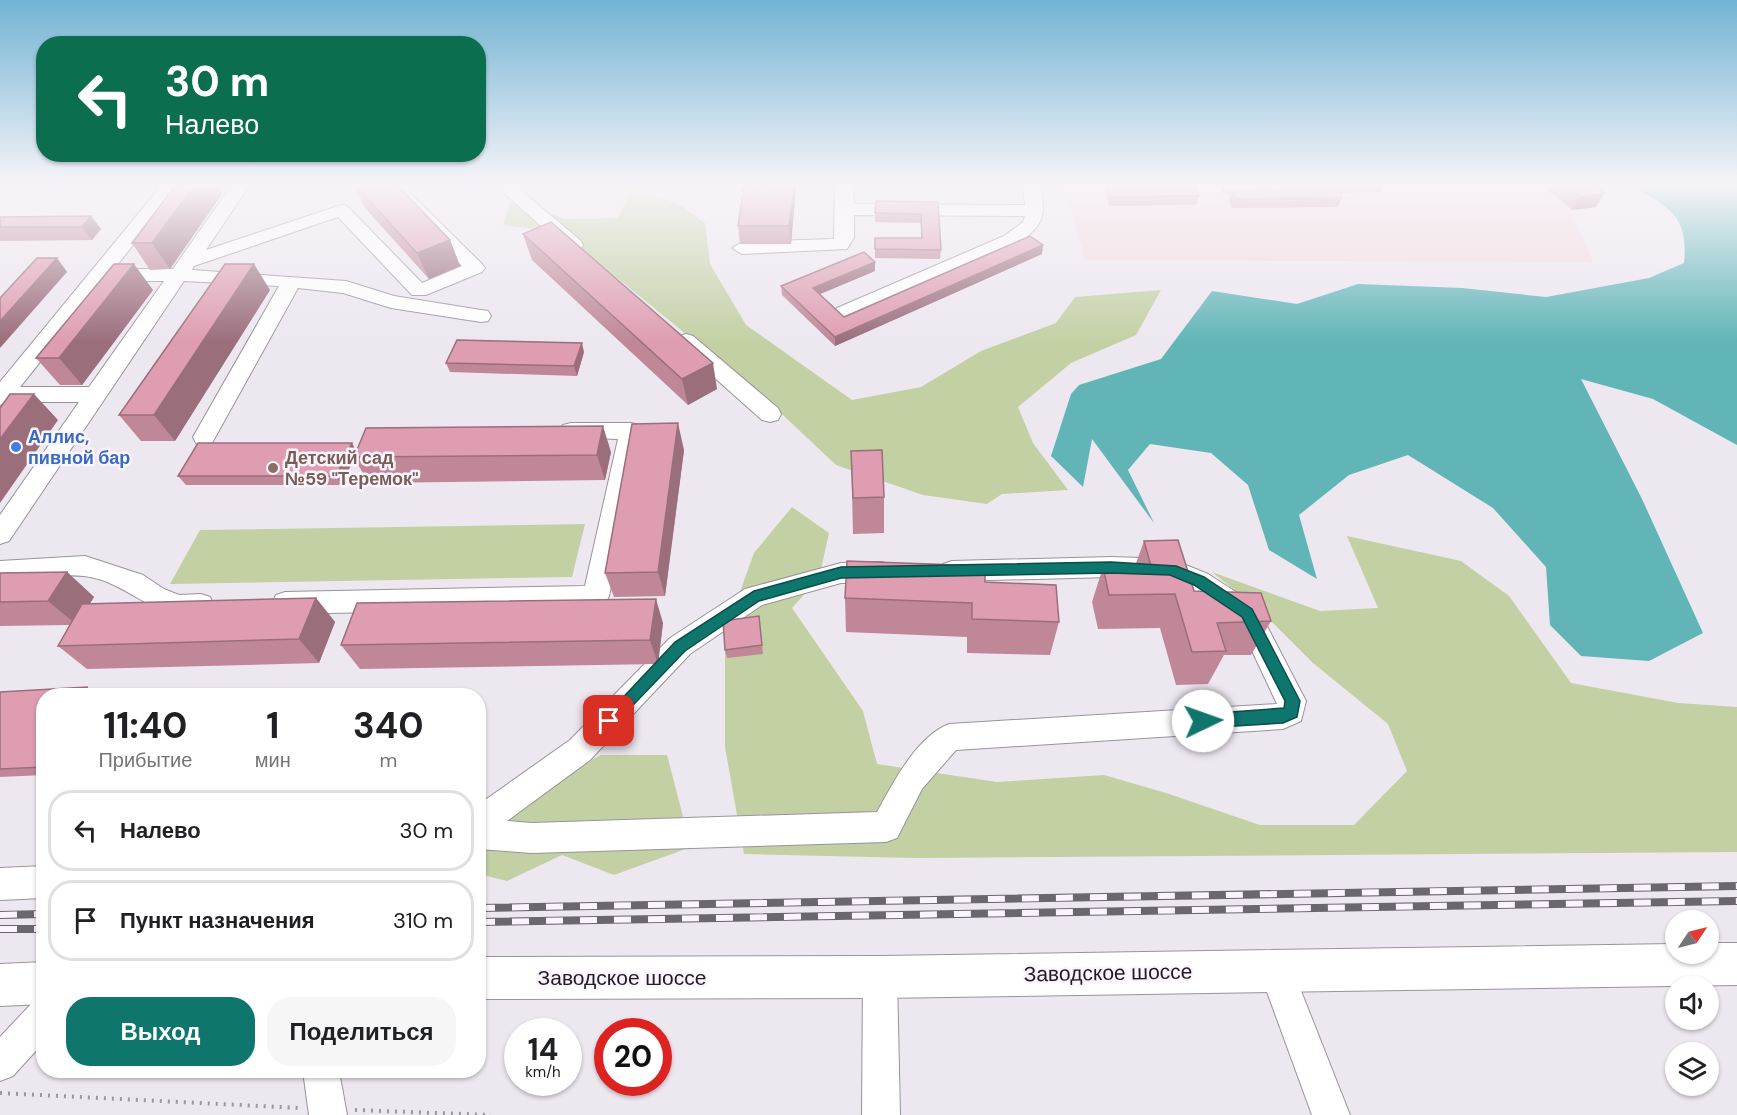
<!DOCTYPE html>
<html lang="ru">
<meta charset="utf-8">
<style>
:root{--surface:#fff;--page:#f6f6f6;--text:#202124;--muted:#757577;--line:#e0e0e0;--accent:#0f766e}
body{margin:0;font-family:"DM Sans",sans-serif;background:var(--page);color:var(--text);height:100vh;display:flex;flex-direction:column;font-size:22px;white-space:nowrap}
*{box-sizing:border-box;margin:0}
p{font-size:20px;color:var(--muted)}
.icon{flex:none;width:33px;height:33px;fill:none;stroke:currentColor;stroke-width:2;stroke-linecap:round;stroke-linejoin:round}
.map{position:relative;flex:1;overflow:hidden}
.side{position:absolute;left:36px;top:688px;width:450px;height:390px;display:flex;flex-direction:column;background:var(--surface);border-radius:24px;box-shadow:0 2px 4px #0004}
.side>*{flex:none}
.banner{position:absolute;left:36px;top:36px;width:450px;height:126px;border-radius:24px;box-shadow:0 2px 4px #0004;background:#0b6e4f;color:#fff;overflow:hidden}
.needle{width:39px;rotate:55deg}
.tools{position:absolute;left:1665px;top:910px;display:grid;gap:12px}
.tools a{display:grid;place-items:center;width:54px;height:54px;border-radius:50%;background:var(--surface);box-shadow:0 2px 4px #0004;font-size:30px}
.speed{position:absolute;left:504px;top:1018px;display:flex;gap:12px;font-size:30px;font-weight:700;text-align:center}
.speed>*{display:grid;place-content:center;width:78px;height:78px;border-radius:50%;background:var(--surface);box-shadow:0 2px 4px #0004;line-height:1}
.speed small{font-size:15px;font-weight:400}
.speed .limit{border:9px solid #d22;background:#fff;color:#111}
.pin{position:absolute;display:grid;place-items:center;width:51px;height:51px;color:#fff;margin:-26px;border-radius:12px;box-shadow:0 3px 9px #0006}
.me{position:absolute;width:66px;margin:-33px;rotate:87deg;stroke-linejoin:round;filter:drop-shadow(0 0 4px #0008)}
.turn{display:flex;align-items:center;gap:21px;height:126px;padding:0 30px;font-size:27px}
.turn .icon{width:78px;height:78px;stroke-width:2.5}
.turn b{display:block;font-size:42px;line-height:51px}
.eta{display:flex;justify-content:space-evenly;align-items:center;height:102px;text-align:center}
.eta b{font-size:36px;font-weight:700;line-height:42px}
.action{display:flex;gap:12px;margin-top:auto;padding:12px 30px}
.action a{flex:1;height:69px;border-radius:24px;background:var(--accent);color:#fff;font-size:24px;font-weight:700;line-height:69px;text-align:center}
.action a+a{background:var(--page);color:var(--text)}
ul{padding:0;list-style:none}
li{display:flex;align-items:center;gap:18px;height:81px;margin:0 12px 9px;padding:0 18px;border:3px solid var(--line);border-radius:24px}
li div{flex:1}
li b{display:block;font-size:22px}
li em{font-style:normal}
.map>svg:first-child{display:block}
.industrial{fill:#f2d8dd}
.green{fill:#c3d0a4}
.water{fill:#61b5b7}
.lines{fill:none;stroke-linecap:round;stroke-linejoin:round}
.minor-casing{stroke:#99939c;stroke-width:2}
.major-casing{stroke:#99939c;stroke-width:2}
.path{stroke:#9c979e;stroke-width:4;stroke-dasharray:2 6;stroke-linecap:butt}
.minor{fill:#fff;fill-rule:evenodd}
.major{fill:#fff;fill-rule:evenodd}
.rail-casing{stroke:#6b676c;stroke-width:8}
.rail{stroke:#fbf4fe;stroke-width:6;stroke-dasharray:17;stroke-linecap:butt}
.wall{fill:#bf8798}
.shaded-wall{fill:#9b6e7c}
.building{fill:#de9db1;stroke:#9b6e7c;stroke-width:1.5}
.route{fill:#0f766e;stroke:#0a4d48;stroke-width:1.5}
.shop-dot{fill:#3f7fe0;stroke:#fbf4fe;stroke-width:2}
.education-dot{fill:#8d6e63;stroke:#fbf4fe;stroke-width:2}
.labels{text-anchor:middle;stroke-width:5;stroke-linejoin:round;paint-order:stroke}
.shop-label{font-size:18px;font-weight:bold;fill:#366cbe;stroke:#fbf4fe;text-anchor:start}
.education-label{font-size:18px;font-weight:bold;fill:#785e54;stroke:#fbf4fe;text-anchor:start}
.near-street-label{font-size:21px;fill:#201d21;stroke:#fbf4fe}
</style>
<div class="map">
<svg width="1737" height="1115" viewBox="0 0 1737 1115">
<rect width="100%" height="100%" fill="#ede7f0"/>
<polygon class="industrial" points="1064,186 1573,186 1598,207 1571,211 1593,262 1085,260"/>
<g class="green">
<polygon points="632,186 680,205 705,223 710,264 746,325 852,400 921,387 981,351 1056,323 1075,297 1161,290 1136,335 1071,363 1018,407 1033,443 1068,490 1002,494 987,504 923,495 836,465 768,401 561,232 503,225 510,202 566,219 618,218"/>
<polygon points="792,507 829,533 819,578 792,608 863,711 877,764 997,782 1104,775 1166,793 1260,825 1354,825 1407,771 1388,724 1313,663 1263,613 1212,572 1320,611 1378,608 1347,536 1461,561 1509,596 1571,683 1678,703 1737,707 1737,852 915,858 744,854 725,747 725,633 754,553"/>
<polygon points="585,524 572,577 170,584 200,530"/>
<polygon points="601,755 667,755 691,847 614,875 562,855 507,881 479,874 478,811 504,805"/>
</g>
<path class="water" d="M1632 186H1737V445L1653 399 1581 379 1642 499 1703 633 1649 661 1581 656 1550 625 1546 567 1493 508 1408 455 1349 475 1299 515 1317 579 1269 550 1248 485 1211 453 1150 444 1128 470 1154 523 1092 439 1083 487 1051 456 1071 394 1079 385 1161 359 1212 291 1297 304 1358 284 1462 288 1546 297 1649 278 1684 263C1689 215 1668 207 1632 186Z"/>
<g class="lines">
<defs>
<g id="minor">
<path d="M161 186H180L114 269H173L231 186H249L206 250 341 205 347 206 422 283 462 266 388 190 391 186H411L407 190 482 264 485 268 482 272 426 295H412L338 217 194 266 192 270 346 281 394 296 481 310 488 311 491 316 488 321 481 322 391 308 343 293 298 288 212 443 204 445 196 443 193 437 279 286 184 281 9 541 0 544V515L79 402H8L0 405V382ZM105 281H164L89 387H20Z"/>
<polygon points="496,186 516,186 581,241 583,245 581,249 567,249"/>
<path d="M835 186H853L854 204 1025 205 1023 186H1041C1045 220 1044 223 1018 244L844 319 837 318 834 313 837 308 1004 236 1023 222 1025 216 854 215V238L847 249 742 254 732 248 742 242 834 239Z"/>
<polygon points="686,334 693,336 778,408 781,414 778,420 770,422 762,420 679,346 676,341 679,336"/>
<polygon points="571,423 631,423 639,425 642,431 609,596 605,604 596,607 285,614 276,611 272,603 276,595 285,592 585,586 618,439 563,437 560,431 563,425"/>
<path d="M85 556 143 575 164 589 179 595 201 594 210 597 214 605 210 613C161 630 131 581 84 576 58 573 27 580 0 581V561Z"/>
<path d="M1111 557 1171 559 1208 574 1256 605 1306 701 1301 721 1283 729 956 750 922 789 897 838 886 842 532 853 478 849V805L570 740 670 638 745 589 841 563 882 562 891 565 895 572 891 579 882 582 841 583 762 605 690 654 590 760 507 821 532 823 877 812C893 783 917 736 949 724L1277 704 1238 621 1190 588 1169 579 1111 577 952 581 943 578 939 571 943 564 952 561Z"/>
<polygon points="44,866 44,898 0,900 0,868"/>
<polygon points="1276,953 1288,958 1350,1115 1312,1115 1259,970 1264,958"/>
<polygon points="880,960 892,965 897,977 900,1115 862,1115 863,977 868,965"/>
<polygon points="44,998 44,1042 13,1076 0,1081 0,1037 32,1003"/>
<polygon points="303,1071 339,1071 347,1115 309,1115"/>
</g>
<g id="major">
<polygon points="1708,943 1737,943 1737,985 880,998 478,999 478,957 880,956 1676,944 1676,954 1708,954"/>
<polygon points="44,962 44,1004 0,1006 0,964"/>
</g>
</defs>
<use href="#minor" class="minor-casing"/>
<use href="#major" class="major-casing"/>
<g class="path">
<polyline points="0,1093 300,1108"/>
<polyline points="355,1110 491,1115"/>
</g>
<use href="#minor" class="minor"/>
<use href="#major" class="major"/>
<defs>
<g id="rail">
<polyline points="478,908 1737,886"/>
<polyline points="0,915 44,914"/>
<polyline points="478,922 1737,901"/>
<polyline points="0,929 44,929"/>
</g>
</defs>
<use href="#rail" class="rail-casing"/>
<use href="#rail" class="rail"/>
</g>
<g class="wall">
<polygon points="354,186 398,186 450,240 460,266 429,279 365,208"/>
<rect x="682" y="186" width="36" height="2"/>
<polygon points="744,186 796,186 791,244 740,244 738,226"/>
<polygon points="1104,186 1195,186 1199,196 1196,205 1109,206"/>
<polygon points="1220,186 1381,186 1382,188 1380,192 1339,193 1342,198 1338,207 1232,208 1229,200 1231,194 1224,194"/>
<polygon points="1544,186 1597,186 1596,207 1572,210"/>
<polygon points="222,194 170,269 150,270 132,243"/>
<polygon points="876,201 938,202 941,250 940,259 875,258 875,238 921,238 921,223 875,222"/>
<polygon points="91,216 101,229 92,240 0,241 0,217"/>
<polygon points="523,234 717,389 688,405 532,260"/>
<polygon points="1042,254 835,346 782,295 781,286 875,271 820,294 844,317"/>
<polygon points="153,290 82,385 60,385 36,358"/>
<polygon points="270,290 175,441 141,441 119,415"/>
<polygon points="584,352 577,376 450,372 446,363"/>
<polygon points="684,450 665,596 614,597 605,573"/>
<polygon points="356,451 611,452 605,480 369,483 354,458 342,485 186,485 178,476"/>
<polygon points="851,451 884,497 884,533 853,534"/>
<polygon points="1144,541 1194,591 1271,621 1251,655 1224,655 1208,684 1176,685 1160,628 1098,629 1092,602 1103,567 1135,566"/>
<polygon points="67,572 94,597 89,604 316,598 335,622 319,663 87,669 58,646 70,625 0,626 0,573"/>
<polygon points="985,582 1059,622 1050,655 967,653 967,637 846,632 845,598"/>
<polygon points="663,623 658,664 360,669 341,645"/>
<polygon points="760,625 763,654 727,658 725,650"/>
<polygon points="87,687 97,695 97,696 44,696 44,775 0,777 0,692"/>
</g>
<g class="shaded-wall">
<polygon points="194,186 218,186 222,194 170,269 152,243"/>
<polygon points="794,186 796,186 791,244 789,226"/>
<polygon points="1605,193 1596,207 1572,210 1580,197"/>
<polygon points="91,216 101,229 92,240 82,227"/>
<polygon points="450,240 460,266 429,279 417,253"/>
<polygon points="1043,245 1042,254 835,346 835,337"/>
<polygon points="57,258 67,272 0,348 0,321"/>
<polygon points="875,262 875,271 813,297 813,288"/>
<polygon points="134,264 153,290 82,385 59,358"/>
<polygon points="254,264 270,290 175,441 154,415"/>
<polygon points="582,343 584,352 577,376 574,366"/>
<polygon points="713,363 717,389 688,405 682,379"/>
<polygon points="34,394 58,420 0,503 0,439"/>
<polygon points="678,423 684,450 665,596 658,572"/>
<polygon points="603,426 611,452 605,480 597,455"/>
<polygon points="352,443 357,452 354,457 354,458 342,485 336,476"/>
<polygon points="67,572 94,597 77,625 48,601"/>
<polygon points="316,598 335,622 319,663 299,639"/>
<polygon points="656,599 663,623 658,664 650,640"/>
<polygon points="87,687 97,695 97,696 83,696"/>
</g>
<g class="building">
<polygon points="175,186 194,186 152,243 132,243"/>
<polygon points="356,186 398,186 450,240 417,253"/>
<polygon points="744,186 794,186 789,226 738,226"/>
<polygon points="1108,186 1195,186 1199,196 1111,197"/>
<polygon points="1224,186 1381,186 1382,188 1225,190"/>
<polygon points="1568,186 1597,186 1605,193 1580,197"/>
<polygon points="1338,190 1342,198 1235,199 1232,191"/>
<polygon points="876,201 938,202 941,250 875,249 875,238 922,238 921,214 875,213"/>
<polygon points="91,216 82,227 0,227 0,217"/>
<polygon points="551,222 713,363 682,379 523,234"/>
<polygon points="1030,236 1043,245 835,337 781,286 864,252 875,262 813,288 844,317"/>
<polygon points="37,258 57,258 0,321 0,298"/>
<polygon points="114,264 134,264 59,358 36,358"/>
<polygon points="225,264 254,264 154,415 119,415"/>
<polygon points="457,340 582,343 574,366 446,363"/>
<polygon points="10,394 34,394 0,439 0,408"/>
<polygon points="678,423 658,572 605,573 632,424"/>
<polygon points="603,426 597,455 354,457 366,428"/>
<polygon points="198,443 352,443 336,476 178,476"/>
<polygon points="882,450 884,497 853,498 851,451"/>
<polygon points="1178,540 1194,591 1261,593 1271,621 1217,623 1226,651 1192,652 1175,594 1109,595 1103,567 1151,566 1144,541"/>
<polygon points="847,561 985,566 985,582 1056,585 1059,622 972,619 972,603 845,598"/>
<polygon points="67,572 48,601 0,602 0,573"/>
<polygon points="316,598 299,639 58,646 82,604"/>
<polygon points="656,599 650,640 341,645 357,603"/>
<polygon points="759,616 762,645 725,650 723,621"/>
<polygon points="87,687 83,696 44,696 44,767 0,769 0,692"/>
</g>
<linearGradient id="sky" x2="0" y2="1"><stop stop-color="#72b4d4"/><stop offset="0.54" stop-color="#f7f4f8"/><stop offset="1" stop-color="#f7f4f8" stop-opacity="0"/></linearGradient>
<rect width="1737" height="342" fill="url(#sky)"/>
<polygon class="route" points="1111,562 1176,566 1204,577 1252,609 1300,701 1297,717 1283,723 1203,728 1198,726 1195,721 1198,716 1203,714 1284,708 1285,701 1242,617 1194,585 1170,575 1111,573 841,578 759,601 685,651 614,725 609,728 603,725 601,721 675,642 754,591 841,567"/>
<circle class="shop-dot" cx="16" cy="447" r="6"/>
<circle class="education-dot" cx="273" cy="468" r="6"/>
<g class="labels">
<g class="shop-label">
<text x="28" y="443">Аллис,<tspan x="28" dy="21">пивной бар</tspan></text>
</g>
<g class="education-label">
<text x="285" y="464">Детский сад<tspan x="285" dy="21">№59 "Теремок"</tspan></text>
</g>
<g class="near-street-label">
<text transform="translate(1108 973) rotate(-1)" y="7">Заводское шоссе</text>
<text x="622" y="985">Заводское шоссе</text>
</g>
</g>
</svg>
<div class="tools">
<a><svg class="needle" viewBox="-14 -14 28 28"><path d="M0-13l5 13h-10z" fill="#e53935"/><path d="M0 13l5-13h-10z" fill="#757577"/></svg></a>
<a><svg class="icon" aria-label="sound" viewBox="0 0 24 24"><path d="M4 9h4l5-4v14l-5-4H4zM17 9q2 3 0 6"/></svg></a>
<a><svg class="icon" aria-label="layers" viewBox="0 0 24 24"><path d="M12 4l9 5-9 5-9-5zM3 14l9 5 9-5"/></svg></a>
</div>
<div class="speed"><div>14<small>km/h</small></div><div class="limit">20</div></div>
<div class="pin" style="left:609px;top:721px;background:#d93025"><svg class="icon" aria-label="arrive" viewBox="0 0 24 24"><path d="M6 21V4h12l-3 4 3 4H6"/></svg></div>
<svg class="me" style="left:1203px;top:721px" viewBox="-20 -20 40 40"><circle r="19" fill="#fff"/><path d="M0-13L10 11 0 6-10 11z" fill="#0f766e"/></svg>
<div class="banner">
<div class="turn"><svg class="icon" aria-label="left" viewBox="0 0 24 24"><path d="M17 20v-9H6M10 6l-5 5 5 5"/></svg><div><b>30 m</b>Налево</div></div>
</div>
<section class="side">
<div class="eta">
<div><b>11:40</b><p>Прибытие</p></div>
<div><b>1</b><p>мин</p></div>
<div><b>340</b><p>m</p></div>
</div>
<ul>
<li><svg class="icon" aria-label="left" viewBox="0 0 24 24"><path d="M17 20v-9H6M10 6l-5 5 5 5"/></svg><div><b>Налево</b></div><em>30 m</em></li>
<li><svg class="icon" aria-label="arrive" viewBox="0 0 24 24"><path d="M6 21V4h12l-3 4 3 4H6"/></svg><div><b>Пункт назначения</b></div><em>310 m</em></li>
</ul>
<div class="action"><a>Выход</a><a>Поделиться</a></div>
</section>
</div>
